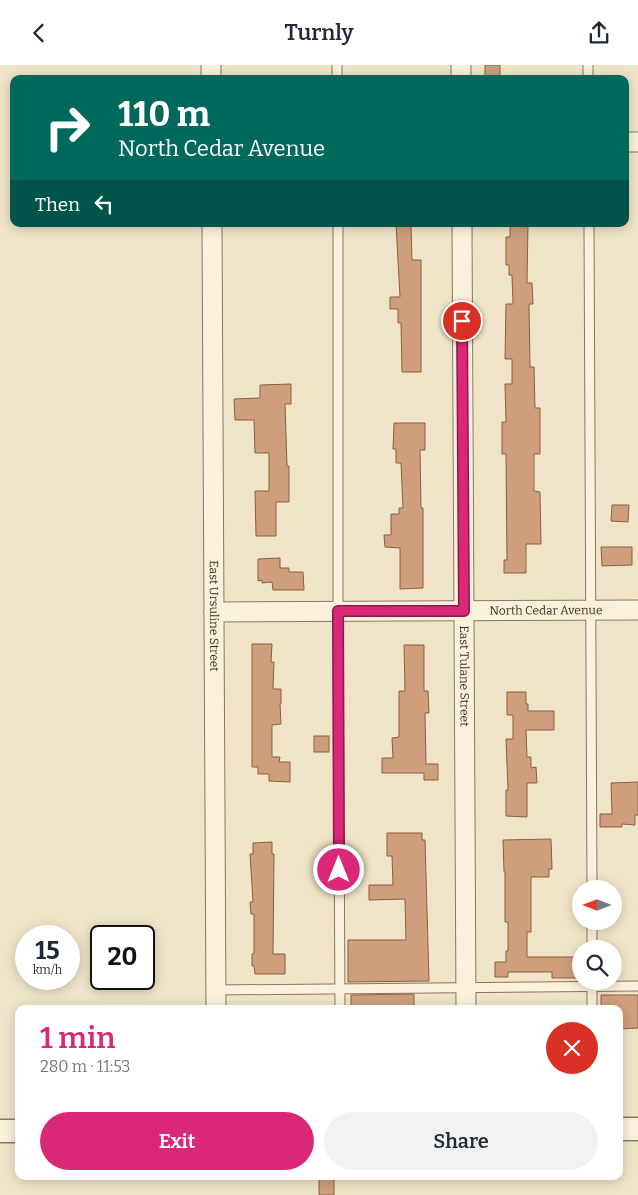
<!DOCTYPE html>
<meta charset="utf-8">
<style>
:root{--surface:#fff;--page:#f2f2f3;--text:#1f2937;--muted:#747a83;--accent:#db2777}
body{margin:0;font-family:Bitter,serif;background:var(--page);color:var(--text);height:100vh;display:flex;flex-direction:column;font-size:19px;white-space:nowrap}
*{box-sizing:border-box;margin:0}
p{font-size:16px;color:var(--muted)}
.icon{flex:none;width:28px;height:28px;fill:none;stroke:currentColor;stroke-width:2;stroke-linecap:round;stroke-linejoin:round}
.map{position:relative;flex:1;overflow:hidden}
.drawer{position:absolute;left:15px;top:940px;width:608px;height:175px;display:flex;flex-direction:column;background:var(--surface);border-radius:10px;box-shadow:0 2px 12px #0003}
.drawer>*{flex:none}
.top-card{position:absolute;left:10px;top:10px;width:619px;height:152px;border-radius:10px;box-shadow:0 2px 12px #0003;background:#00695c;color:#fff;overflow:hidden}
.needle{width:32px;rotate:270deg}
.buttons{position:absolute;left:572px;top:815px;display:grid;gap:10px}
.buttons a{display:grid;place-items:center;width:50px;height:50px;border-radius:50%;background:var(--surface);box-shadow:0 2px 12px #0003;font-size:25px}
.speed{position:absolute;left:15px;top:860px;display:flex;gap:10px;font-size:25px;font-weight:700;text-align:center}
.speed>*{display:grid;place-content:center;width:65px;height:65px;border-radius:50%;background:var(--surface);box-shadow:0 2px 12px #0003;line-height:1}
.speed small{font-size:12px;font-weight:400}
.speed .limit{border:2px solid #111;border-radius:8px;background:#fff;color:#111}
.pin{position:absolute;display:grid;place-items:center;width:42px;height:42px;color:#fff;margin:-21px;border:2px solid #fff;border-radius:50%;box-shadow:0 1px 5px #0007}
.me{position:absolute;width:55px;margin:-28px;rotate:0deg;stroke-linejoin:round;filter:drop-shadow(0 0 4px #0008)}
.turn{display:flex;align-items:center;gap:18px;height:105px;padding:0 25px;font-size:22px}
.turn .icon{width:65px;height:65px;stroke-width:2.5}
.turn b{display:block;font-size:35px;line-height:42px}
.then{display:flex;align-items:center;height:48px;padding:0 25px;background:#0003;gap:10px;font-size:19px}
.round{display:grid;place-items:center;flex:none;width:52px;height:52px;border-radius:26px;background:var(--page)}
.head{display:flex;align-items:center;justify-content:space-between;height:85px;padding:0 25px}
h1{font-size:30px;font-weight:600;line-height:38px;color:var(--accent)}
.cta{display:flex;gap:10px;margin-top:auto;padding:10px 25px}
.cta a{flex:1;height:58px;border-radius:30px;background:var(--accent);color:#fff;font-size:20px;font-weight:600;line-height:58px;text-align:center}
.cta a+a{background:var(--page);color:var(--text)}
header{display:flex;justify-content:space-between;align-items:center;height:65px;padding:0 25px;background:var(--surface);font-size:22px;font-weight:600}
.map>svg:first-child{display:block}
.building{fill:#cf9f7d;stroke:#8d5f41}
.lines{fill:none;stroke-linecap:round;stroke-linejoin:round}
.service-casing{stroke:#8d765c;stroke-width:11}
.minor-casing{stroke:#8d765c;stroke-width:21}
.tertiary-casing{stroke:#8d765c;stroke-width:25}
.service{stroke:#faf1dc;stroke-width:9}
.minor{stroke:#faf1dc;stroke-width:19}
.tertiary{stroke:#faf1dc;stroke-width:22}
.route-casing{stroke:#8e194d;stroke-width:12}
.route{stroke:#db2777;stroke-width:9}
.labels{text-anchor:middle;stroke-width:4;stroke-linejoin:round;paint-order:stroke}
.street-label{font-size:12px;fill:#3d2e20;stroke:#f7eed8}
</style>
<header><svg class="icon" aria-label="back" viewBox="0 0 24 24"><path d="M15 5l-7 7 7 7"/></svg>Turnly<svg class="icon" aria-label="share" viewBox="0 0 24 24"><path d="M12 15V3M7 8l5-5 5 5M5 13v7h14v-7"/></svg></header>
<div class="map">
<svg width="638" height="1130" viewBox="0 0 638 1130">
<rect width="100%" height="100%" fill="#f0e4c8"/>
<g class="building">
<rect x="485" y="0" width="15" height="14"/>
<polygon points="396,159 411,159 412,195 421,195 421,307 402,307 401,258 398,258 398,244 390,244 390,232 400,232"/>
<polygon points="510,159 528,159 527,218 532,218 533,239 529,239 530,302 534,302 535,343 540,343 540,389 534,389 534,426 540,427 541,479 526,479 526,508 504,508 504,495 507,495 506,389 502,389 502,357 506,357 505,319 512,319 512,294 505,294 506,239 513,239 512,210 509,210 509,200 506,200 506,172 510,172"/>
<polygon points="291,319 291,339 285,339 287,401 289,401 289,437 276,437 276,471 256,471 255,426 269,426 269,388 255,388 254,355 235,355 234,334 260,333 260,320"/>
<polygon points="394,358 425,358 425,385 420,385 421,443 423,443 423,523 400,524 400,483 385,482 384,470 391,470 391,449 399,449 399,443 403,443 401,398 396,398 396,384 393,384"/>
<polygon points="612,440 629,440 628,457 611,456"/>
<polygon points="601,482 632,482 632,500 602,501"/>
<polygon points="280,493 280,503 289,503 289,507 303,507 304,525 273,525 272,517 262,518 262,515 258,516 258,494"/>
<polygon points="252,579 272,579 271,597 274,597 273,624 281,624 281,639 280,639 281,659 272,660 272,692 280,692 279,697 290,697 290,717 269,716 269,709 258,709 258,702 252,702"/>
<polygon points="404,580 424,580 424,626 428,626 429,648 425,648 426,699 438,699 438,715 424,715 424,708 382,708 382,693 393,693 392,673 399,672 399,626 405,626"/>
<polygon points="507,627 526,627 526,639 528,639 528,646 554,646 554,665 526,665 527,692 531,692 531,703 536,702 537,718 527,718 527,752 506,751 506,725 508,725 506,674 513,674 513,650 507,650"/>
<rect x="314" y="671" width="15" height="16"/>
<polygon points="638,717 638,750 635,750 635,760 622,759 622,762 600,762 600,749 612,749 611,718"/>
<polygon points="387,768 422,768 422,775 425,775 429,916 348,917 348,875 406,875 405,834 369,835 369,820 393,820 392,791 387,791"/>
<polygon points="551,774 552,804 549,804 549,812 531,812 531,867 527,867 527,892 581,892 580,913 552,913 552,907 508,907 508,912 495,912 495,897 506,897 506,886 508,886 508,857 505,857 505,807 504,807 503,775"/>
<polygon points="272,777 272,789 274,789 273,889 285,889 285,909 255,909 254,901 252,901 252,889 254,888 254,849 251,849 250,837 253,837 250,789 253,789 253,778"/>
<polygon points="414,929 414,944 351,944 351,930"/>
<polygon points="601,930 638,930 638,963 619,964 619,944 601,944"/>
<rect x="319" y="1111" width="15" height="19"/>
</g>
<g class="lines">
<defs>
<g id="service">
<polyline points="337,0 337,14"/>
<polyline points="588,0 588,14"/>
<polyline points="338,159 338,547 340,944"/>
<polyline points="589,159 592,824"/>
<polyline points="592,856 592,884"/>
<polyline points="592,917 592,944"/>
<polyline points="216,925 638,921"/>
</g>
<g id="minor">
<polyline points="211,0 211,14"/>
<polyline points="461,0 461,14"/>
<polyline points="625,77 638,77"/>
<path id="s1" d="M212 159 216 944"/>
<path id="s2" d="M462 159 466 944"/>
<path id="s3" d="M214 547 638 545"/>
</g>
<g id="tertiary">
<polyline points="619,1064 638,1064"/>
<polyline points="0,1066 19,1066"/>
</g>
</defs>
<use href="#service" class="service-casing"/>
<use href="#minor" class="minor-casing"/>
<use href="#tertiary" class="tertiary-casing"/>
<use href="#service" class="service"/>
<use href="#minor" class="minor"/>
<use href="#tertiary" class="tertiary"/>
</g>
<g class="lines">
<defs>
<polyline id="route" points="339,805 338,546 464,546 462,256"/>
</defs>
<use href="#route" class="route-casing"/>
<use href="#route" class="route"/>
</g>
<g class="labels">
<g class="street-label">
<text dy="4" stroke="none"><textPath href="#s3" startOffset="332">North Cedar Avenue</textPath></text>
<text dy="4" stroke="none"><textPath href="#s1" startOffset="392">East Ursuline Street</textPath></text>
<text dy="4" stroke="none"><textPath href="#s2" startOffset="452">East Tulane Street</textPath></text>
</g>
</g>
</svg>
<div class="buttons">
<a><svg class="needle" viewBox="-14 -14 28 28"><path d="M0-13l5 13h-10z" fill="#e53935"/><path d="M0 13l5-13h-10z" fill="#747a83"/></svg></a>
<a><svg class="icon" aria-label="search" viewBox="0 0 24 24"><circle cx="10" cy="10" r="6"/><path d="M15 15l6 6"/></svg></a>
</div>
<div class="speed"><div>15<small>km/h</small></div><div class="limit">20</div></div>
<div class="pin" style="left:462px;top:256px;background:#d93025"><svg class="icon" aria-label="arrive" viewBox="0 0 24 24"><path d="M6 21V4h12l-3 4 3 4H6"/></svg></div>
<svg class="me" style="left:339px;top:805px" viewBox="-20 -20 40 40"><circle r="17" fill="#db2777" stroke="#fff" stroke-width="3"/><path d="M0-11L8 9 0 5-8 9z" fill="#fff"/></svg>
<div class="top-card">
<div class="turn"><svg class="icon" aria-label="right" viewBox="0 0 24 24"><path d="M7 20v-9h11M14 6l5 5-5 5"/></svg><div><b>110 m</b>North Cedar Avenue</div></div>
<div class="then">Then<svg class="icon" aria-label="left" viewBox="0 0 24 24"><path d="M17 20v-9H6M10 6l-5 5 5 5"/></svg></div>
</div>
<section class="drawer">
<div class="head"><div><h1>1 min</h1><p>280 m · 11:53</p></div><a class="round" style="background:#d93025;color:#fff"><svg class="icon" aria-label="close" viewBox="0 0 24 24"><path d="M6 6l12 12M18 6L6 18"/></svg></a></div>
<div class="cta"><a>Exit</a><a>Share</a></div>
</section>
</div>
